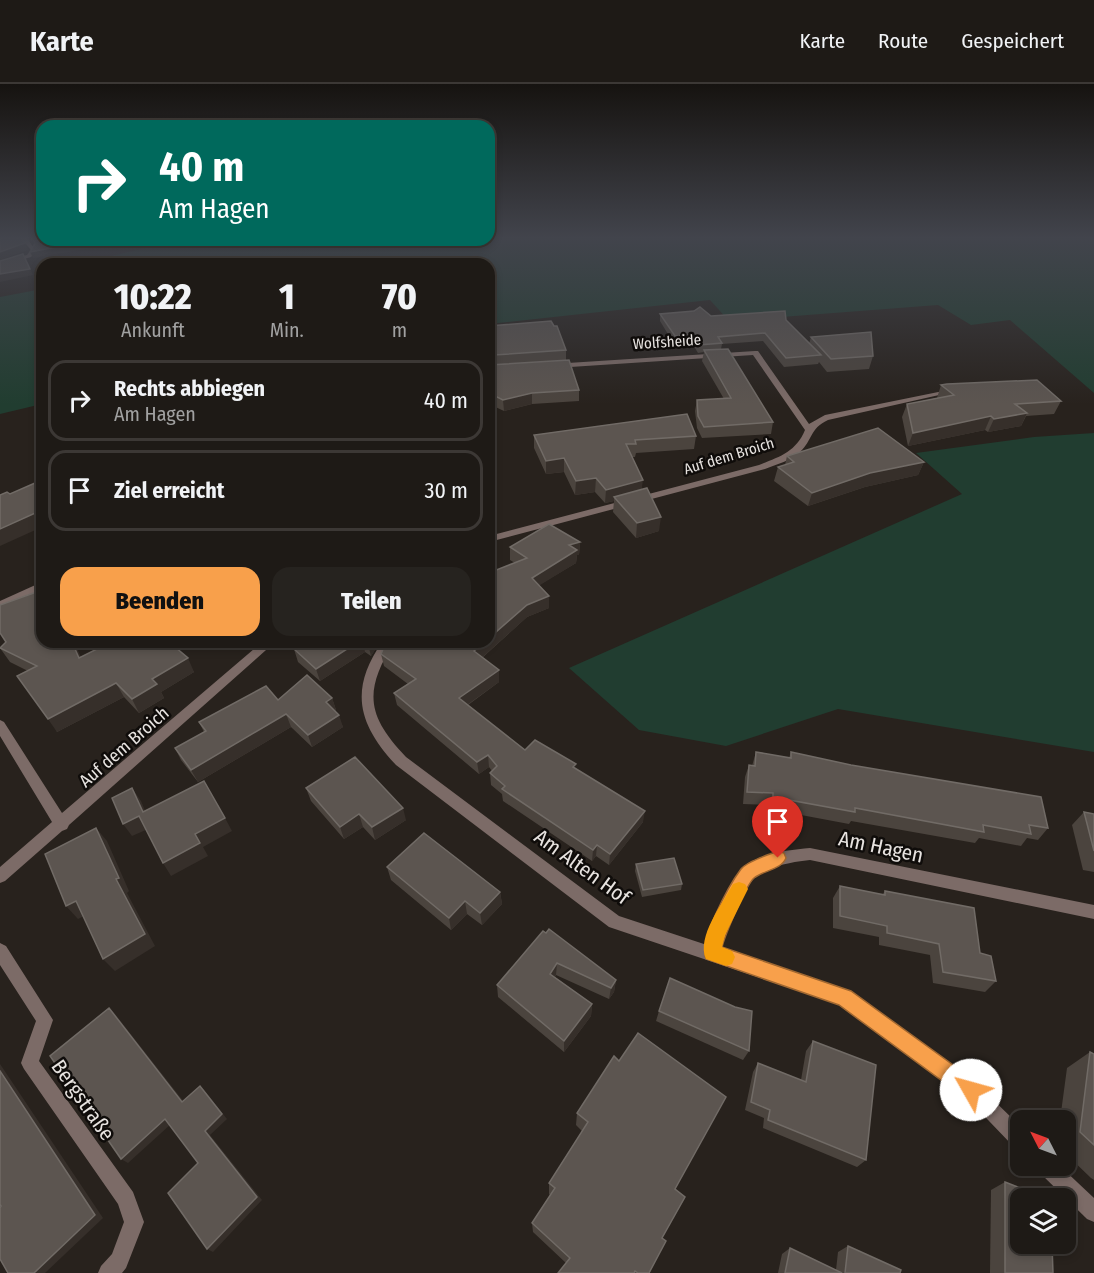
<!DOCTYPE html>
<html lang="de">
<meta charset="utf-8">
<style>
:root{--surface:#1e1a16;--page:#26231f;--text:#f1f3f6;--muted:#a1a1a1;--line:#3c3835;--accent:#f8a04b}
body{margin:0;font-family:"Fira Sans Condensed",sans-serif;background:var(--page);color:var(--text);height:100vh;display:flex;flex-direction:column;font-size:22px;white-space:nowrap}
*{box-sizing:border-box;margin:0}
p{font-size:20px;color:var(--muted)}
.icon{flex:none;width:33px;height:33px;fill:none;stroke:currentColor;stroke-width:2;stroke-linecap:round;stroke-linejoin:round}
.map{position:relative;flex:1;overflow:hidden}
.panel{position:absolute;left:36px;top:174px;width:459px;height:390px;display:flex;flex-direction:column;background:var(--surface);border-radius:18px;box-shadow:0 3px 9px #0003,0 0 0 2px var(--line)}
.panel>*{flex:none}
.guide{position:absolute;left:36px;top:36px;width:459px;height:126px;border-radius:18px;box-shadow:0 3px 9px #0003,0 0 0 2px var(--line);background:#00695c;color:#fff;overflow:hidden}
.needle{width:39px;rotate:312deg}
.tools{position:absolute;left:1010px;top:1026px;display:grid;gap:12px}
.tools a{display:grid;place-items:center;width:66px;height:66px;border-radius:12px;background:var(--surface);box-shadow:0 3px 9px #0003,0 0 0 2px var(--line);font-size:30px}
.pin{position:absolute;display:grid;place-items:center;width:51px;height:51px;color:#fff;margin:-62px -26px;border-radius:50% 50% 50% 0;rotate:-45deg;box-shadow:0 0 6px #0007}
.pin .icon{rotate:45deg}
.me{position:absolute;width:66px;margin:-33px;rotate:308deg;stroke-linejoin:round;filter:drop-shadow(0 0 4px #0008)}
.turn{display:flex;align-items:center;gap:21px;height:126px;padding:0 24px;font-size:27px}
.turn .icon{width:78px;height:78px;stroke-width:2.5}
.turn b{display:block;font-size:42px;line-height:51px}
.eta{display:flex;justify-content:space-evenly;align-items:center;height:102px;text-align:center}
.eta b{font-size:36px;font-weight:800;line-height:42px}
.cta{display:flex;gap:12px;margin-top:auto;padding:12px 24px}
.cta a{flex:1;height:69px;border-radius:18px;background:var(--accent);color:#111;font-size:24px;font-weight:800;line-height:69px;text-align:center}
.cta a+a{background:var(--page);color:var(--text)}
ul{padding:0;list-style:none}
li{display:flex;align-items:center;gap:18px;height:81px;margin:0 12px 9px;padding:0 12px;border:3px solid var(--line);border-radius:18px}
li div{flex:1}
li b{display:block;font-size:22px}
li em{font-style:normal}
header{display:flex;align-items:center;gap:36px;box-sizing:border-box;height:84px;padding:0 30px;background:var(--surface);border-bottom:2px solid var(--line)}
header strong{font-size:28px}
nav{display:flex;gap:33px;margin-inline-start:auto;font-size:21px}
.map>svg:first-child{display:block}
.green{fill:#213d30}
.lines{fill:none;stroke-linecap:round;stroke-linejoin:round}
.stream{fill:#5c717d;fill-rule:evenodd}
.minor{fill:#7c6b67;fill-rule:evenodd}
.wall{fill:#4b443e}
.shaded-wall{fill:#362f2a}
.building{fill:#5c5550;stroke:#716b66;stroke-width:1.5}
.route{fill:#f8a04b;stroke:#a16831;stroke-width:1.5}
.slow{fill:#f59e0b}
.labels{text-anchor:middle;stroke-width:5;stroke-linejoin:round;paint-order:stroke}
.far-street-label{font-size:15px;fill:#e7e3e0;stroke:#0f0c0a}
.street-label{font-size:18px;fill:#e7e3e0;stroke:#0f0c0a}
.near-street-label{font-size:21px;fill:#e7e3e0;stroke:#0f0c0a}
</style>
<header>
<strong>Karte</strong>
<nav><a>Karte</a><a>Route</a><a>Gespeichert</a></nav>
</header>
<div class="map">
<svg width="1094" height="1189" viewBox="0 0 1094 1189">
<rect width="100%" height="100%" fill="#28221d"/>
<g class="green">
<polygon points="489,153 1094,153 1094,309 1010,236 971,241 938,221 729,237 710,216 489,240 489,180 77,180 150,163 143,156 489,156"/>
<polygon points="42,205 42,320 0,330 0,213"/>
<polygon points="1094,349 1094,668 838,625 726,662 639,646 569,584 962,410 916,369 1034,353"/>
</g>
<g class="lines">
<g class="stream">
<polygon points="546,153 552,153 548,155"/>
<polygon points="1094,153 1093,156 1090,155"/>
</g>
<g class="minor">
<polygon points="20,153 26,153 36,167 31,173 0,182 0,178 27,171 31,166"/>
<path d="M755 267H758L809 340 825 331 953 305 957 307 828 336C809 345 813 356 800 368 791 377 777 380 765 385L489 458V452L759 381C779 373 796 368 805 346L753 271 555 284H552V280Z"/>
<polygon points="42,498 42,505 0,526 0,517"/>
<polygon points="262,558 275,558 69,741 67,745 62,747 5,797 0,799 0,783 52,738 0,652 0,636 4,638 62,729"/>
<path d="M382 558H394C364 607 366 631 406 673L619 832 707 861C714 839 726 800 743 784 760 769 788 766 810 764L1094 821V835L810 776C745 783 741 804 722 861L721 865 851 908 977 1000 1020 1042V1064L1013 1062 965 1012 840 921 609 843 396 681C358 640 349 606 382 558Z"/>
<polygon points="0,859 6,862 53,936 39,977 133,1108 144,1138 126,1184 122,1189 98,1189 101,1182 112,1170 124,1138 118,1120 24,985 21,979 36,937 0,881"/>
<polygon points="1038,1082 1060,1082 1094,1114 1094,1138 1087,1135 1040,1089"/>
</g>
</g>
<g class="wall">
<polygon points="660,230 786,236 809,260 811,253 873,272 869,285 827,288 819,278 818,280 784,283 763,257 722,260 721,265 773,338 771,350 702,354 697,344 695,327 697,316 724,315 702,277 704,268 698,269 692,259 674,260 660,237"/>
<polygon points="489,242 566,266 566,276 579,306 579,317 532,320 504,327 489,320 489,281 494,281 489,263"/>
<polygon points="941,301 1061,317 1054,330 1026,332 1021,342 988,348 985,346 908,362 902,333 907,320 937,314"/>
<polygon points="534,351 696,352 694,365 636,369 635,373 632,373 642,406 659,447 636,454 613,428 614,417 605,419 595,408 575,411 564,388 546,390 534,364"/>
<polygon points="787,372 924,378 918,391 865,403 808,422 774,397 778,383 785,381"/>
<polygon points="580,458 579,471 577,471 576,479 539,501 549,524 527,533 482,574 499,586 499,598 468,621 525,666 575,684 643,738 609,781 596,772 592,777 503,717 502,710 491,701 490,689 492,687 489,683 479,690 397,621 394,609 408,600 384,582 381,570 489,558 492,497 491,488 515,479 510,476 510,463"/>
<polygon points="6,558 81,573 183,560 176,564 194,588 161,608 164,614 139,629 124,613 57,648 28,587 10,578 0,564"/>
<polygon points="304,558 380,558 371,572 365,568 320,597 298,578 294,565 305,559"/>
<polygon points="332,614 336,626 335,627 343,643 312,663 291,643 198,698 181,676 175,664 204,648 199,638 278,616"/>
<polygon points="756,668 789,674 791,668 1048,744 1038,756 1027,754 1021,762 979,754 975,759 851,737 849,740 769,725 769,721 743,720 745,693 749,681 752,682"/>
<polygon points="306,704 406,736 375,756 363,743 344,755 311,717"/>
<polygon points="1084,728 1094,730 1094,788 1083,786 1072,741"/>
<polygon points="636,780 682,800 681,806 642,813 635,787"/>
<polygon points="387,783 500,808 502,820 482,841 467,830 451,846 391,796"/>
<polygon points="840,802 882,811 885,807 980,869 996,897 985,908 933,899 930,871 879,861 879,853 833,844 833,814"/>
<polygon points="543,847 616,896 614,908 609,915 556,891 555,893 592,920 591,932 564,968 498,913 497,901"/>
<polygon points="659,927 749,967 743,976 656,937"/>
<polygon points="813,957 866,1076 857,1083 763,1044 764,1034 745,1026 753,988 758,979 801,996 806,967"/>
<polygon points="1090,968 1094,970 1094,1096 1091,1094 1065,1069 1065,1036 1060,1036 1067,984"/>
<polygon points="577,1029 675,1105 662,1154 649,1189 558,1189 566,1179 533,1148 532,1139 550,1111 549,1110 549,1099 582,1047 576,1041"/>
<polygon points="1005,1098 1053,1189 990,1189 991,1106"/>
<polygon points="848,1162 900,1189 778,1189 782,1170 790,1164 836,1186 838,1168"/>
</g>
<g class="shaded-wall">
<polygon points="94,156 100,156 102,162 33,174 30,168"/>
<polygon points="25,159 28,166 0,176 0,168"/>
<polygon points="30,185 33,191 0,198 0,190"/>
<polygon points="532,309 532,320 504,327 503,316"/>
<polygon points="1027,329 1021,342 988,348 994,335"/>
<polygon points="991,332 985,346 908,362 913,349"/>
<polygon points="564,374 564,388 546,390 546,377"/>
<polygon points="924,378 918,391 865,403 808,422 812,409 870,389"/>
<polygon points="596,394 595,408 575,411 576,397"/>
<polygon points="643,396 641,410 614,413 614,417 605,419 606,406"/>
<polygon points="42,426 42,443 0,462 0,445"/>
<polygon points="661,433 659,447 636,454 637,439"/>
<polygon points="580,458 579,471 577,471 576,479 532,506 532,494 569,461"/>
<polygon points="549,512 549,524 527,533 475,580 474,567 485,558 489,558 489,554 527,521"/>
<polygon points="72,558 74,558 88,588 79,574"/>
<polygon points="166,558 182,558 183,560 171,568"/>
<polygon points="358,558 363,558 365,568 320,597 316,585"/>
<polygon points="369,558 380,558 371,572 368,560"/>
<polygon points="188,574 194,588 161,608 164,614 139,629 132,615 152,595"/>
<polygon points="499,586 499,598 460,626 459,614"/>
<polygon points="116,599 124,613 57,648 48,635"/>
<polygon points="332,614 336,626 329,631 326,618"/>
<polygon points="286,630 291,643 198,698 191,686"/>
<polygon points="339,631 343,643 312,663 308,651"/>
<polygon points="488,671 489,683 479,690 477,678"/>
<polygon points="132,704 141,717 151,741 143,728"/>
<polygon points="403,724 406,736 375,756 372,743"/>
<polygon points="645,727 643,738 609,781 610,770"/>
<polygon points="359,730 363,743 344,755 340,743"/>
<polygon points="139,732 148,745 132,752 123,740"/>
<polygon points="225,734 232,747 203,763 208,772 171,792 163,779 195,750"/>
<polygon points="96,744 107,757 129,807 127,809 155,862 115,887 103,875 116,795"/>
<polygon points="597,761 596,772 592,777 593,766"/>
<polygon points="500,808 502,820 482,841 480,829"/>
<polygon points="76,817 88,830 78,835 66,822"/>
<polygon points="465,817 467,830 451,846 449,834"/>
<polygon points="557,879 556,891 550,901 550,890"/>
<polygon points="616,896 614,908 609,915 611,904"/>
<polygon points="592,920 591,932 564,968 564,957"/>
<polygon points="109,924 115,930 188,1023 182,1018"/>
<polygon points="0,980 103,1134 45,1189 34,1189 0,987"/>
<polygon points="200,1002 205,1007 227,1035 210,1051 262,1116 213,1168 207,1165 205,1047"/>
<polygon points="165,1035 171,1040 128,1079 121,1075"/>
</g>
<g class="building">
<polygon points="0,153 20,153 25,159 0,168"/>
<polygon points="31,153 42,153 42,156 94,156 30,168 35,159"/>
<polygon points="23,170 30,185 0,190 0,177"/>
<polygon points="700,223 711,232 785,227 786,236 821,271 786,274 765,249 718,253 722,259 699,261 693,251 675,252 660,230 694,227"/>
<polygon points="551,237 554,242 557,242 566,266 494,271 489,253 489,242"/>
<polygon points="871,248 873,272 831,275 811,253"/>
<polygon points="728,265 773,338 704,343 698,332 697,316 731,314 704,266"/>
<polygon points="569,276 579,306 532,309 503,316 489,309 489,281"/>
<polygon points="1037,296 1061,317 1015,320 1027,329 994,335 991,332 913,349 907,320 954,311 941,301 947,300"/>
<polygon points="687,330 696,352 635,356 636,360 626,360 643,396 606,406 596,394 576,397 564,374 546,377 534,351"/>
<polygon points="878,344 924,378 870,389 812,409 778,383 794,378 787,372"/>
<polygon points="42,396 42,426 0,445 0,411 7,408 10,410"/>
<polygon points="647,404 661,433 637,439 614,413"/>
<polygon points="549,440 580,458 569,461 577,466 532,494 549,512 527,521 489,554 489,499 495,494 491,488 527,474 510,463"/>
<polygon points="42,506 42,558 72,558 79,574 111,558 169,558 188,574 152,595 157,600 132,615 116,599 48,635 17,592 37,582 0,564 6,558 0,549 0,521"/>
<polygon points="306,558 358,558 316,585 294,565"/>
<polygon points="386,558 485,558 474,567 499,586 459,614 525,666 535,656 576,680 573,683 645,727 610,770 597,761 593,766 502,705 505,702 490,689 497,682 488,671 477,678 394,609 416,595 381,570"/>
<polygon points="307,591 332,614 326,618 339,631 308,651 286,630 191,686 175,664 206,647 199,638 266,602 278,616"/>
<polygon points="756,668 791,674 791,668 851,681 1041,713 1048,744 1029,741 1031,750 983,741 984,748 855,724 855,728 773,713 773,709 747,708 749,681 755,682"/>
<polygon points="355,673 403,724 372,743 359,730 340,743 306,704"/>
<polygon points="204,697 225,734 195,750 200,759 163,779 139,732 123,740 112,714 132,704 143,728"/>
<polygon points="1084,728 1094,730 1094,767"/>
<polygon points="96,744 119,794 116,795 145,850 103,875 76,817 66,822 45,770"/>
<polygon points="424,749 500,808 480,829 465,817 449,834 387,783"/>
<polygon points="674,774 682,800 643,806 636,780"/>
<polygon points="840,802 885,811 885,807 974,824 980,869 991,872 996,897 943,888 939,860 887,849 887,842 840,832"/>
<polygon points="549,845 616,896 611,904 557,879 550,890 592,920 564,957 497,901 543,847 546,849"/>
<polygon points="670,894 735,923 752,927 749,967 659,927"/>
<polygon points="109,924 182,1018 200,1002 222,1030 205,1047 257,1113 207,1165 168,1109 198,1079 165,1035 121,1075 50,972"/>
<polygon points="638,949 726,1013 675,1105 685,1113 662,1154 666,1157 649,1189 638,1189 635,1187 634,1189 558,1189 570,1174 532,1139 555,1104 549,1099 588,1038 577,1029 614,972 619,977"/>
<polygon points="813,957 876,981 866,1076 768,1036 770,1026 751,1018 758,979 806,998"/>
<polygon points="1090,968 1094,970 1094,1061 1080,1048"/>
<polygon points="0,987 95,1131 34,1189 8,1189 0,1175 0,1124 1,1122 0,1120"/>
<polygon points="1005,1098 1046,1114 1020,1114 1020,1160 1052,1160 1053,1189 1005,1189"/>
<polygon points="848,1162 901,1186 900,1189 845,1189"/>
<polygon points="790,1164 842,1189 785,1189"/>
</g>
<linearGradient id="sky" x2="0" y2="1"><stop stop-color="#161310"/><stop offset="0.48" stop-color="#42444c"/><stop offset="1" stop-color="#42444c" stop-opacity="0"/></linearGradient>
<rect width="1094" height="320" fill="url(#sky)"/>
<path class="route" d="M778 767 784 769 786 774C781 786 764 786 754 794 746 801 725 851 722 863L851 907 978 999 981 1006 978 1013 971 1016 964 1013 839 921 706 875C698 858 729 801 741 785 747 777 768 771 778 767Z"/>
<path class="slow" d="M739 798 745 800 748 805 725 851 722 863 732 867 735 873 732 880 726 882 706 875C696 853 723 819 733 800Z"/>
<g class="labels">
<g class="far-street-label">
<text transform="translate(667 258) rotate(-4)" y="5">Wolfsheide</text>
<text transform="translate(729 372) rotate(-17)" y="5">Auf dem Broich</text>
</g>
<g class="street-label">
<text transform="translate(124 663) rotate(-41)" y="6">Auf dem Broich</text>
</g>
<g class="near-street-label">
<text transform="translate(881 763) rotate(12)" y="7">Am Hagen</text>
<text transform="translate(582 783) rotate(36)" y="7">Am Alten Hof</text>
<text transform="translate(83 1016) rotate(55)" y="7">Bergstraße</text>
</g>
</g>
</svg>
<div class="tools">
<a><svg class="needle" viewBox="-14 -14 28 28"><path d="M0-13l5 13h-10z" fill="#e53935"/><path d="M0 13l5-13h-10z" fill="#a1a1a1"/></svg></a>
<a><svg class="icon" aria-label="layers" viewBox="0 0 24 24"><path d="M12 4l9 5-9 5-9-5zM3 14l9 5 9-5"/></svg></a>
</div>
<div class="pin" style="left:778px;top:774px;background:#d93025"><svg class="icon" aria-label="arrive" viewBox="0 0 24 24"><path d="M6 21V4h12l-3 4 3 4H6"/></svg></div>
<svg class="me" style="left:971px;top:1006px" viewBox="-20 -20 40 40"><circle r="19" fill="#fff"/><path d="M0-13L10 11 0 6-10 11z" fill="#f8a04b"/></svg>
<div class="guide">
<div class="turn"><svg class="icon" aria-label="right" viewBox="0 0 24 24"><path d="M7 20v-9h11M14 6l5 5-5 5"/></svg><div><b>40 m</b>Am Hagen</div></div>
</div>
<section class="panel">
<div class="eta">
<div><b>10:22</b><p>Ankunft</p></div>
<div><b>1</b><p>Min.</p></div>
<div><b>70</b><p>m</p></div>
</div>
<ul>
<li><svg class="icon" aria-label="right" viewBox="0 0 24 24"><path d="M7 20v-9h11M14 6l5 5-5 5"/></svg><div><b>Rechts abbiegen</b><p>Am Hagen</p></div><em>40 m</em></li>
<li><svg class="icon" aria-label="arrive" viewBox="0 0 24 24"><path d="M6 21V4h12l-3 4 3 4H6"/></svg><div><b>Ziel erreicht</b></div><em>30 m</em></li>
</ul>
<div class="cta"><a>Beenden</a><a>Teilen</a></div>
</section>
</div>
